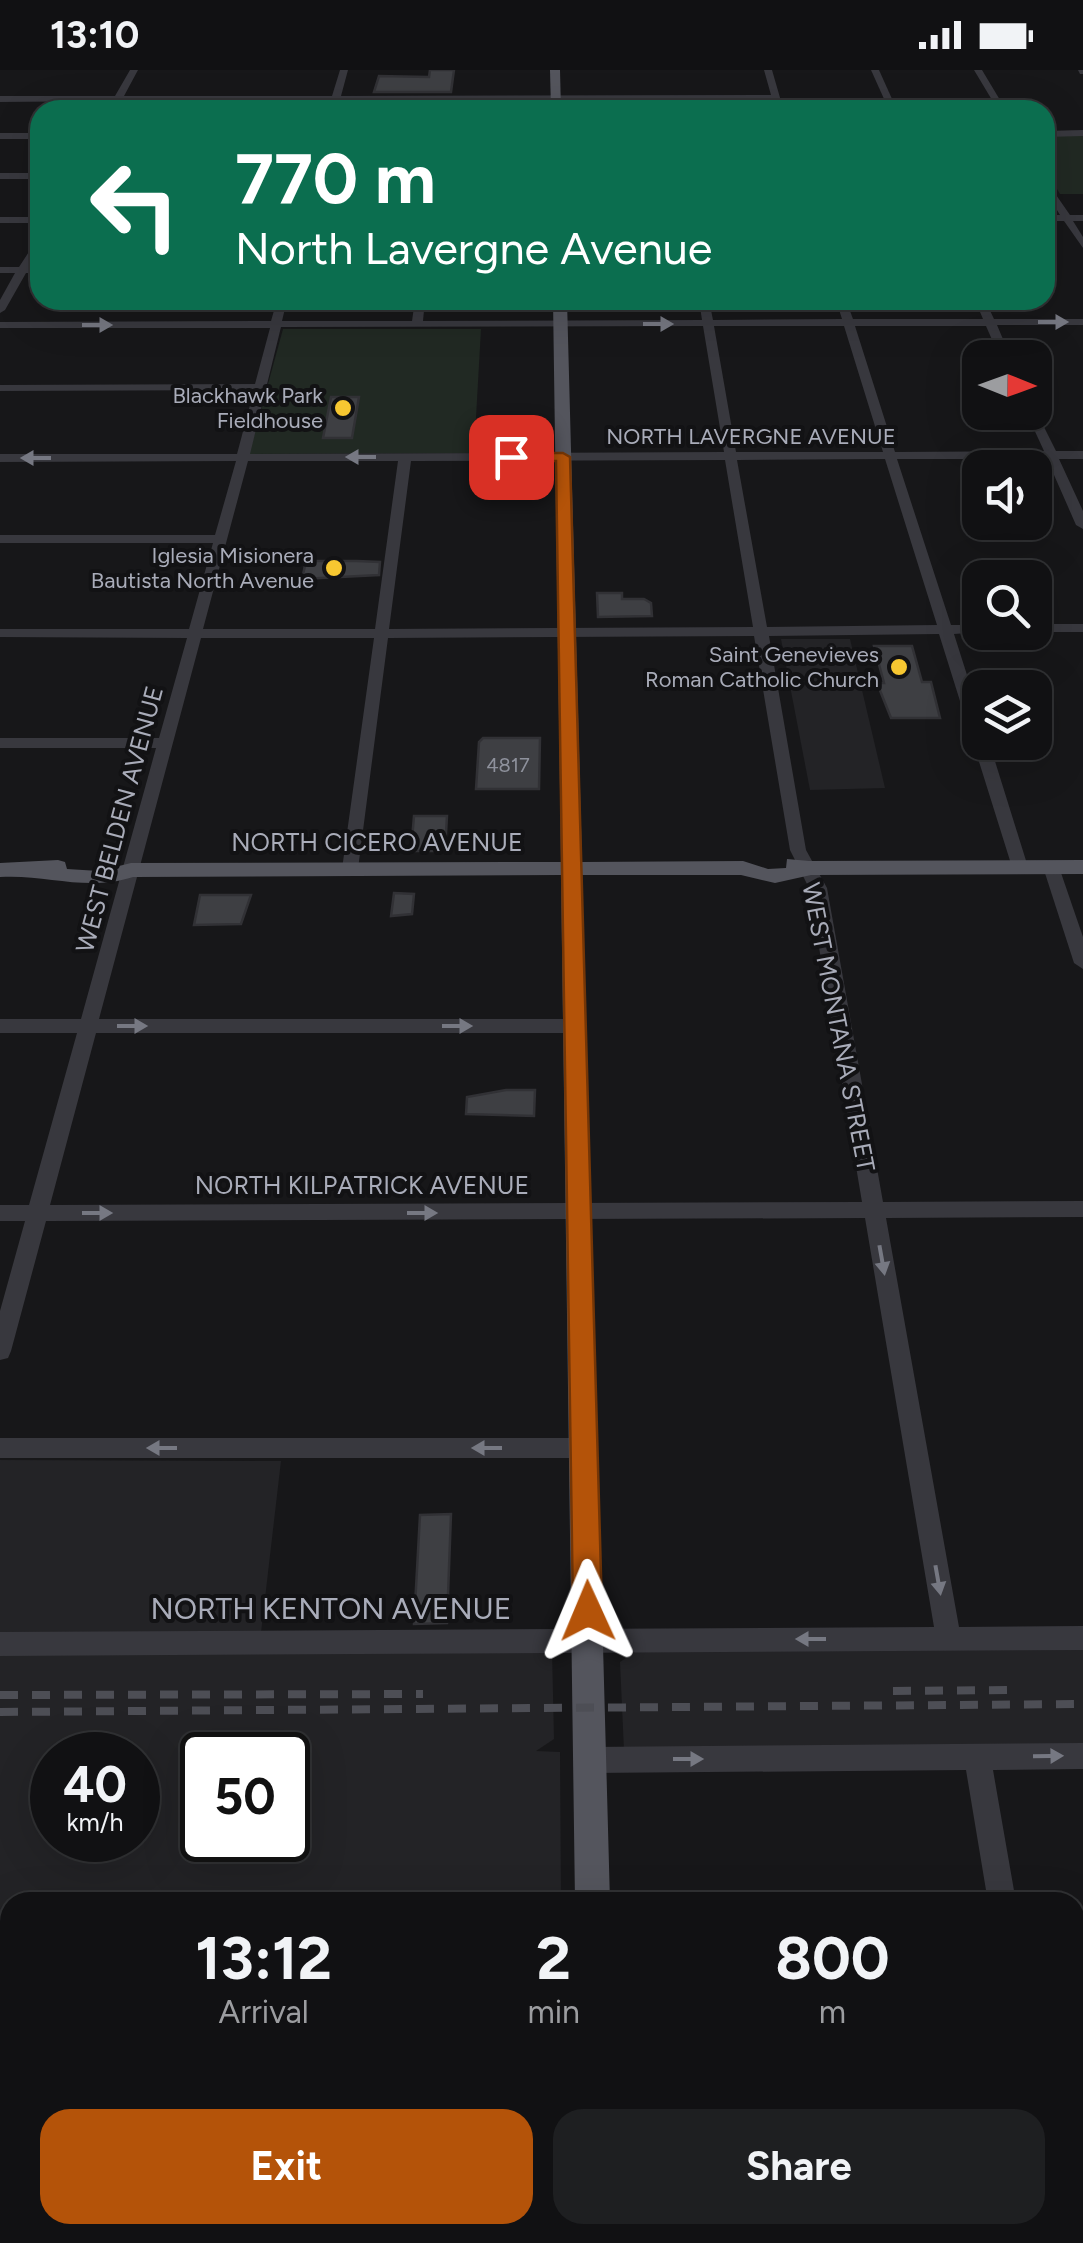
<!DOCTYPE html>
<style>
:root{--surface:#111113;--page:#1e1f21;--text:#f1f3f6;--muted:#9c9da0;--line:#303133;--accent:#b45309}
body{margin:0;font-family:Figtree,sans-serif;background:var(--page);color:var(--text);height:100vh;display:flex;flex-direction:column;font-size:38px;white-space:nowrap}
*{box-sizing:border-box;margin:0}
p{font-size:32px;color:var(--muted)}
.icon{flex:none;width:55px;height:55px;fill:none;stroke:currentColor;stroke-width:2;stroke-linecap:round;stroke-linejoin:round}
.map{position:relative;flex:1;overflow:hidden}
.side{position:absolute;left:0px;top:1822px;width:1085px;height:352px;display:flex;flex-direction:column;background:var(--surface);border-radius:30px 30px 0 0;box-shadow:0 10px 40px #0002,0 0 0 2px var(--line)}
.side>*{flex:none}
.banner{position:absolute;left:30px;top:30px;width:1025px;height:210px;border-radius:30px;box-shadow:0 10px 40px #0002,0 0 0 2px var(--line);background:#0b6e4f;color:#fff;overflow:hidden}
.needle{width:65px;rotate:91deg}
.fabs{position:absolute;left:962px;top:270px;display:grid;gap:20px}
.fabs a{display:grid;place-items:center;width:90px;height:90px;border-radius:20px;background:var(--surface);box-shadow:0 10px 40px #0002,0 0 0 2px var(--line);font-size:50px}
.speed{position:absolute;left:30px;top:1662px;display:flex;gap:20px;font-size:50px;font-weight:700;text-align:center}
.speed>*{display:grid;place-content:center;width:130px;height:130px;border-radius:50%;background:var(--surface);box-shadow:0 10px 40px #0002,0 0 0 2px var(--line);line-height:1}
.speed small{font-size:25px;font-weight:400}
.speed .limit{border:5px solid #111;border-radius:15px;background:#fff;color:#111}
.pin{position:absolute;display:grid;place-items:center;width:85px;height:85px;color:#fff;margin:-42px;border-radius:20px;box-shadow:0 5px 15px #0006}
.me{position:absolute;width:110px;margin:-55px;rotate:359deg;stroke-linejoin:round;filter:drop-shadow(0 0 8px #0008)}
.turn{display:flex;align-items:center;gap:35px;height:210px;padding:0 40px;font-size:45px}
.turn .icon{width:130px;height:130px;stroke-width:2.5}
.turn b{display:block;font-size:70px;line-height:85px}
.eta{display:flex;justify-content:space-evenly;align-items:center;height:170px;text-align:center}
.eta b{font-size:60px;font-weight:700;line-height:70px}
.cta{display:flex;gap:20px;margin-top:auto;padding:20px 40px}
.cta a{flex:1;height:115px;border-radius:30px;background:var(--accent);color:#fff;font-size:40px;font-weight:700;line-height:115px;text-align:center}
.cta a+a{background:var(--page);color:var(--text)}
.status{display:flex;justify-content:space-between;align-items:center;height:70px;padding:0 50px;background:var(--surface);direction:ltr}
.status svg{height:28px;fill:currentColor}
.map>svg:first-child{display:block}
.built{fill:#232326;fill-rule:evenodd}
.green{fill:#212923}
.building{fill:#3e3f43;stroke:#313135;stroke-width:2.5}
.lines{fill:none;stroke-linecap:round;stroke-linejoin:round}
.minor{fill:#38383e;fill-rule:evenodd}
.major{fill:#54555d;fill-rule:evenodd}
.rail{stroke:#4d4e55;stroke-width:8;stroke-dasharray:18 14;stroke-linecap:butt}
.oneway{fill:#767882}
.route{fill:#b45309;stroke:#753606;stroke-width:2.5}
.poi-dot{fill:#f7c731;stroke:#121214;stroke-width:4}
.labels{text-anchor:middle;stroke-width:8;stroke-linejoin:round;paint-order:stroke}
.number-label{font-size:20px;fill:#8e919c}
.far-poi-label{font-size:22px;fill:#a9acb9;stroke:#121214;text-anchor:end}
.far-street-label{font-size:22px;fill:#a9acb9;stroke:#121214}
.street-label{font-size:25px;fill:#a9acb9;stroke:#121214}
.near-street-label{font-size:30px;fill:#a9acb9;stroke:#121214}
</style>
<div class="status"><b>13:10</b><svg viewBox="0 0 49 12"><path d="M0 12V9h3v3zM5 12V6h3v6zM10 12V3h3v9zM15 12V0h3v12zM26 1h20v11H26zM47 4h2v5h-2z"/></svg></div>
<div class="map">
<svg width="1083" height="2173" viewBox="0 0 1083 2173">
<rect width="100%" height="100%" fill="#171719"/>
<g class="built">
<polygon points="781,569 850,569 885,718 810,720"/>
<path d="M0 1390 281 1391 259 1580H552L554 1669 536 1681 560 1682 561 1832H10V2165H563V2173H0ZM52 1685H138V1770H52ZM202 1685H288V1770H202Z"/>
<polygon points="1083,1575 1083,1676 624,1681 620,1592 638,1580"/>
</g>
<g class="green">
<polygon points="1045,65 1083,65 1083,124 1060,124 1045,99"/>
<polygon points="283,259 481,259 474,383 249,384"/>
</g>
<g class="building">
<polygon points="430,0 454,0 451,22 374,22 379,6 429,7"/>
<polygon points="331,327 359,327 352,368 323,368"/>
<polygon points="306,491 357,491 380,492 379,505 302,509"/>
<polygon points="597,523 622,523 622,529 644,529 651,533 652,546 598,547"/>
<polygon points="874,576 912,576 922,612 931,612 940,648 891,648 877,613 884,613"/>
<polygon points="483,668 540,668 539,719 476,719 479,672"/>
<polygon points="414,746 447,746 445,781 411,781"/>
<polygon points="394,823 414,824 412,844 391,846"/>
<polygon points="200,825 251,825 241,854 194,855"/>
<polygon points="506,1020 535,1020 534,1046 466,1044 467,1027"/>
<polygon points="451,1444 447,1553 414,1554 420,1445"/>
</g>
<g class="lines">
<g class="minor">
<polygon points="130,0 138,0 124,26 332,26 340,0 348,0 341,26 771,25 764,0 772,0 783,38 776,40 773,31 339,31 335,40 329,38 331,31 121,31 116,40 111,40 112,31 0,32 0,26 115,26"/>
<polygon points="871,0 879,0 897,40 889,40"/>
<polygon points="974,0 982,0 1006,40 998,40"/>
<polygon points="1078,0 1083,0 1083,4 1080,4"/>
<polygon points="1083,60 1083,66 1045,67 1045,61"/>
<rect x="0" y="63" width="40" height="6"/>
<rect x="0" y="103" width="40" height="6"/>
<polygon points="1045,109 1070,145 1083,145 1083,151 1073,151 1083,167 1083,178 1064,151 1045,151 1045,145 1060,145 1045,120"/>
<rect x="0" y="147" width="40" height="6"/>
<polygon points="40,165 40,177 29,197 40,197 40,203 26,203 5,240 0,243 0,230 15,203 0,203 0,197 19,197"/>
<path d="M277 230H287L282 251H412L415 230H425L423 251 702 250 699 230H709L713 250 842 249 836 230H846L853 249H983L975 230H985L994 249H1083V255H997L1011 288H1000L986 256H855L895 382 1044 381 1026 342H1035V339L1056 381H1083V389H1059L1083 441V459L1076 455 1047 389H897L951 555H980V562H983L954 564 980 646V672H989L1028 797 1026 801H1014L1012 797 939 564 769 566 806 780 827 818 883 1132 1083 1131V1147L886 1148 959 1557 1083 1556V1580L0 1586V1562L934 1557 865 1148 46 1151 11 1281 8 1288 0 1290V1241L25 1151H0V1135H29L77 963H0V949H81L156 678H0V668H159L187 568 0 567V559H189L213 473H0V465H215L236 391 0 392V384H237L254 320 0 321V315L255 314 270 258H0V252L271 251ZM703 256 724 382 250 384 281 257ZM714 256H844L883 382H736ZM885 389 937 555 767 557 737 390ZM725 390 753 557 389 559 411 391ZM248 391H398L375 559H203ZM754 566 790 780 809 818 862 1132 50 1135 96 963H576L585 956 576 949H99L201 568H374L342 799 350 804 358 799 388 568Z"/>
<rect x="1035" y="554" width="48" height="8"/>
<polygon points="1051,792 1059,797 1083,867 1083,899 1074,893 1043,797"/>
<polygon points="0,1368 584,1368 592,1371 596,1378 592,1385 584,1388 0,1388"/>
<polygon points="1083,1673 1083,1699 993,1700 1016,1832 988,1832 966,1700 590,1703 581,1699 577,1690 581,1681 590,1677"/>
<polygon points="1075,2163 1077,2173 1045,2173 1044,2165"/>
</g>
<g class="major">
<polygon points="550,0 560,0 561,40 551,40"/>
<path d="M553 230H567L582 792 743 791 768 799 786 798 787 789 809 791 1083 790V804L811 805 775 813 741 805H582L610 1832H575L561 805 133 807C87 822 46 804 0 807V793L58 790 65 792 67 799 99 801 131 793 561 792Z"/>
<rect x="580" y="2165" width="40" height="8"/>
</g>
<g class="rail">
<polyline points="893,1621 1013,1620"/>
<polyline points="0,1625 423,1624"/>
<polyline points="0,1642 1083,1634"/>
</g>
</g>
<defs><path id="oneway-solid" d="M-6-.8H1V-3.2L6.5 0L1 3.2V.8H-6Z" transform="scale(2.5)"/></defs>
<g class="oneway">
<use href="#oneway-solid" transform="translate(1053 252)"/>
<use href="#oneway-solid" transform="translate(658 254)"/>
<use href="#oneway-solid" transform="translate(97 255)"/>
<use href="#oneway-solid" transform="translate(361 387) rotate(180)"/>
<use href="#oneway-solid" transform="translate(36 388) rotate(180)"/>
<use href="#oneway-solid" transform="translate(132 956)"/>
<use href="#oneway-solid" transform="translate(457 956)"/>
<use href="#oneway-solid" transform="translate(97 1143)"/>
<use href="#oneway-solid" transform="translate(422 1143)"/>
<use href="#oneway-solid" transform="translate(882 1190) rotate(80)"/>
<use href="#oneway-solid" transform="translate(162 1378) rotate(-180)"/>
<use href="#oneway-solid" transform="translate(487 1378) rotate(-180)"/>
<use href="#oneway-solid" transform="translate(938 1510) rotate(80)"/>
<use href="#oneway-solid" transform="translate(811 1569) rotate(180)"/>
<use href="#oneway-solid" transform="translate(1048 1686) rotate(-1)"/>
<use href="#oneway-solid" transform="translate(688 1689)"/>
</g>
<polygon class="route" points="563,383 570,387 602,1541 598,1551 588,1555 577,1551 573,1541 556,391 511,391 504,387 511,383"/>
<g class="poi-dot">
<circle cx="343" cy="338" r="10"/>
<circle cx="334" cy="498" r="10"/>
<circle cx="899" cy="597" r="10"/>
</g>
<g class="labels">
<g class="number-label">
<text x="508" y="702">4817</text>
</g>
<g class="far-poi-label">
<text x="323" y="333">Blackhawk Park<tspan x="323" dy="25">Fieldhouse</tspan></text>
<text x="314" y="493">Iglesia Misionera<tspan x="314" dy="25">Bautista North Avenue</tspan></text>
<text x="879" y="592">Saint Genevieves<tspan x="879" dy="25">Roman Catholic Church</tspan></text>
</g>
<g class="far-street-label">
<text x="751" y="374">NORTH LAVERGNE AVENUE</text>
</g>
<g class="street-label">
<text transform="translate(119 749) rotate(-75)" y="9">WEST BELDEN AVENUE</text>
<text x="377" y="781">NORTH CICERO AVENUE</text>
<text transform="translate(839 957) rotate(79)" y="9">WEST MONTANA STREET</text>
<text x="362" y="1124">NORTH KILPATRICK AVENUE</text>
</g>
<g class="near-street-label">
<text x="331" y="1549">NORTH KENTON AVENUE</text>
</g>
</g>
</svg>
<div class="fabs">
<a><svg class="needle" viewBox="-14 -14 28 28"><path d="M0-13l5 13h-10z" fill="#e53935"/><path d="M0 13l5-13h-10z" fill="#9c9da0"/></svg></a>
<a><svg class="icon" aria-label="sound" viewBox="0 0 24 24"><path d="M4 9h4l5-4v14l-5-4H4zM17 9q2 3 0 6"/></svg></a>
<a><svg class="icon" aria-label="search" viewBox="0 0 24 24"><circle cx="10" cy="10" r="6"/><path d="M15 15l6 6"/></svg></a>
<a><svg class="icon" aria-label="layers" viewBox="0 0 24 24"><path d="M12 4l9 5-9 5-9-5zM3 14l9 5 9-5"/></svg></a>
</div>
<div class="speed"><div>40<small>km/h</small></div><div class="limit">50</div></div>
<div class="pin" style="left:511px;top:387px;background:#d93025"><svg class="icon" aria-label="arrive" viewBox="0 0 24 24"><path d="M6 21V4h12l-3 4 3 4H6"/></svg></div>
<svg class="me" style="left:588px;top:1541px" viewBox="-20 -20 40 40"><path d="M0-17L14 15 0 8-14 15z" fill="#b45309" stroke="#fff" stroke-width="4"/></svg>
<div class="banner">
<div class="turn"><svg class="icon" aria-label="left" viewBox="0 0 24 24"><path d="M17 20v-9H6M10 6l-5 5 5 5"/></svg><div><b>770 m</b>North Lavergne Avenue</div></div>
</div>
<section class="side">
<div class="eta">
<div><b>13:12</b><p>Arrival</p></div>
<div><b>2</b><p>min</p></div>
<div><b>800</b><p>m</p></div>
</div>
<div class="cta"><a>Exit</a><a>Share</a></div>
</section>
</div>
